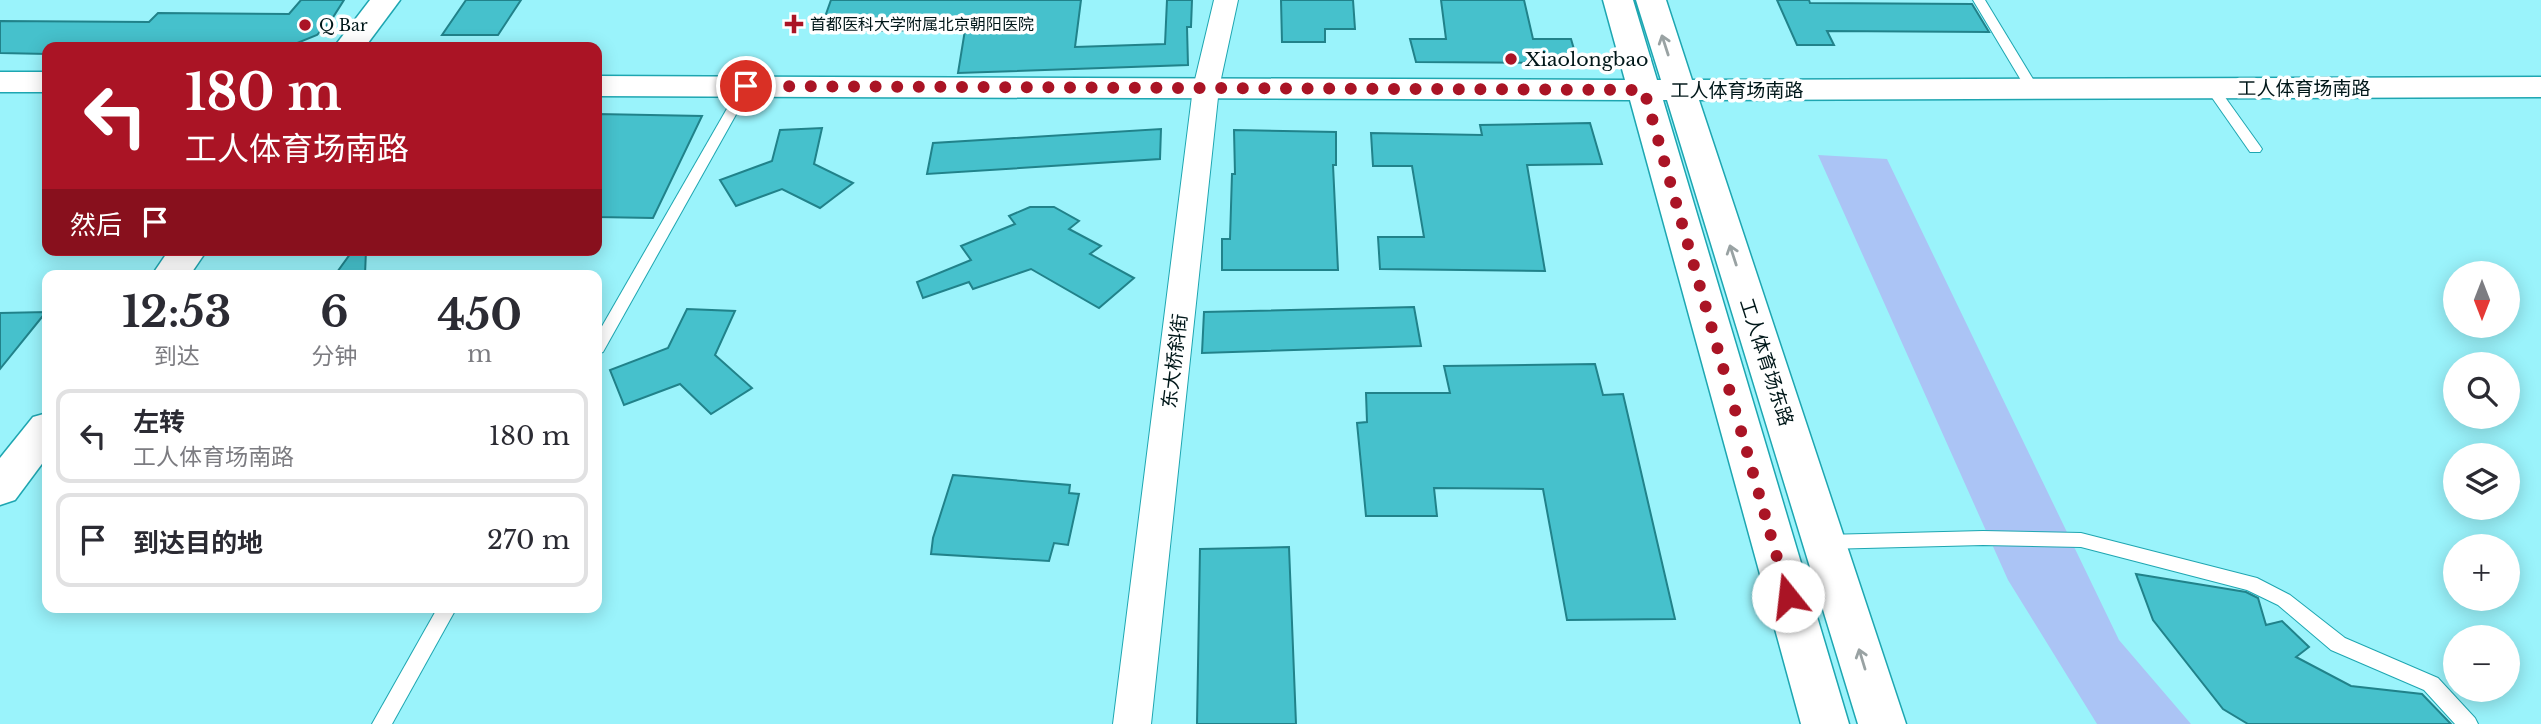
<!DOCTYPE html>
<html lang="zh">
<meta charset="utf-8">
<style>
:root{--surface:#fff;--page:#f7f7f7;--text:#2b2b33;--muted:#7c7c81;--line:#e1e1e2}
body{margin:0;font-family:"Libre Baskerville","Noto Sans SC",serif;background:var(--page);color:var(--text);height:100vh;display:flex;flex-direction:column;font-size:26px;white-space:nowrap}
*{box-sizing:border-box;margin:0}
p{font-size:23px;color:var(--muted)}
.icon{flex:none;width:38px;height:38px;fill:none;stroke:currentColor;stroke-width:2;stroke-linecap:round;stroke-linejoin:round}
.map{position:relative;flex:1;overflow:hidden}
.details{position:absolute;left:42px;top:270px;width:560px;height:343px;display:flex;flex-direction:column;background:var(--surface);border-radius:14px;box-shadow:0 4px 18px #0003}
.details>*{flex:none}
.hud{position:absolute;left:42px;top:42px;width:560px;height:214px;border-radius:14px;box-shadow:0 4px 18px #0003;background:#aa1425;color:#fff;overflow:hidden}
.needle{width:46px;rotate:180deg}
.tools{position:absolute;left:2443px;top:261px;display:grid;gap:14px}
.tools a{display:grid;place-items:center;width:77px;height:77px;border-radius:50%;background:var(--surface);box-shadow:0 4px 18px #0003;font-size:35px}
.pin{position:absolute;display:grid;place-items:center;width:60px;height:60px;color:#fff;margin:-30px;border:4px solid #fff;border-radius:50%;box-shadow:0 2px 7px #0007}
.me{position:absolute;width:77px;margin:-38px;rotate:344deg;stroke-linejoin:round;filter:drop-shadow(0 0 5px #0008)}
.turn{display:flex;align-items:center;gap:24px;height:147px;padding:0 28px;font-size:32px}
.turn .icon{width:91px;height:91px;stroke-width:2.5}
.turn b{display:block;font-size:49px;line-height:60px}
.then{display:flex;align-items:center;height:66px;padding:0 28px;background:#0003;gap:14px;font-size:26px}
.eta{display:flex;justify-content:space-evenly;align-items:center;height:119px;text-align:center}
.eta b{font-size:42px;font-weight:700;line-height:49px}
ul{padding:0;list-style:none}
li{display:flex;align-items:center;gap:21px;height:94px;margin:0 14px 10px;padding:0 14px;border:4px solid var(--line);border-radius:14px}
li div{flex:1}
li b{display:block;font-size:26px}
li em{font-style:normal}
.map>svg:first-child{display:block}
.water{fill:#abc4f5}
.building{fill:#46c1cc;stroke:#21828a;stroke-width:2}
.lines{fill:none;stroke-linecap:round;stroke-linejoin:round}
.lane-casing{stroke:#1ea6b1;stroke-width:2}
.street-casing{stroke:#1ea6b1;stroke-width:2}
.secondary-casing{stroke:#1ea6b1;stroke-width:3}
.lane{fill:#fff;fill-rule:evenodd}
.street{fill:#fff;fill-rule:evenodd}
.secondary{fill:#fff;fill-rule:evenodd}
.oneway{stroke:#99a2a3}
.route{stroke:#aa1425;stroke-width:12;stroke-dasharray:0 21.6}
.poi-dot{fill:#aa1425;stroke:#fff;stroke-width:2.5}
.labels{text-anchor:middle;stroke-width:7;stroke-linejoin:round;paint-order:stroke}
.far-poi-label{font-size:16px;fill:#001719;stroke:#fff;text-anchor:start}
.poi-label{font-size:19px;fill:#001719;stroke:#fff;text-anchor:start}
.street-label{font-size:19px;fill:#001719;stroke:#fff}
</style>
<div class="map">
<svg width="2541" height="724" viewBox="0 0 2541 724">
<rect width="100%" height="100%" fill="#9af3fb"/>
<polygon class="water" points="1818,155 1887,159 2119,640 2191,724 2097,724 2008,580"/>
<g class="building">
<polygon points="301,0 344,0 330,22 317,35 290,46 47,47 47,54 0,53 0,21 149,22 158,13 289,14"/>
<polygon points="466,0 521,0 498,35 442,35"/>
<polygon points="831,0 1081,0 1075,47 1165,44 1167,0 1192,0 1191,27 1187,27 1188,65 958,73 965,30 820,31"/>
<polygon points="1281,0 1353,0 1355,29 1325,29 1325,42 1282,42"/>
<polygon points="1441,0 1524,0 1533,39 1571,39 1578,63 1416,62 1410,39 1446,39"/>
<polygon points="1777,0 1809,0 1810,3 1972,4 1989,32 1827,31 1834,45 1797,45"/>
<polygon points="597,114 702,116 653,218 597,217"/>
<polygon points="1590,123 1602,164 1527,165 1545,271 1380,269 1378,237 1424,237 1412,166 1373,166 1371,133 1482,135 1480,125"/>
<polygon points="822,128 814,164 853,183 820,208 782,189 736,206 720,180 772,161 780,130"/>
<polygon points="1161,129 1160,159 927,174 933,143"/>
<polygon points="1234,130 1336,132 1336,165 1333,165 1338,270 1222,270 1222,239 1230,239 1232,174 1235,174"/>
<polygon points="1030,207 1054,207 1079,221 1069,229 1101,246 1090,254 1134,278 1099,308 1031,269 973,289 969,282 923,298 917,282 971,260 961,246 1015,224 1009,216"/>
<polygon points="353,250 366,250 365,275 335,275"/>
<polygon points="1414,307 1421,346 1202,353 1204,312"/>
<polygon points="687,309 735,311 715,355 752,388 711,414 680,384 624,405 610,370 668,348"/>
<polygon points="46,312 0,369 0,313"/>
<polygon points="1595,364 1603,395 1623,394 1675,619 1567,620 1543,489 1434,488 1437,516 1366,516 1357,423 1367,422 1366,393 1450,393 1444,366"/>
<polygon points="953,475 1070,485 1069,493 1079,494 1068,545 1054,543 1049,561 931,554 933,538"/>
<polygon points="1289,547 1296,724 1197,724 1200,549"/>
<polygon points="2136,574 2246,592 2258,598 2266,625 2282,621 2309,647 2296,657 2351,686 2422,694 2451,724 2248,724 2223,709 2153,620"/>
</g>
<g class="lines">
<defs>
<g id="lane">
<polygon points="1973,0 1985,0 2039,89 2038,92 2028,92"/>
<polygon points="746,82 752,86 603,352 597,354 597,335 740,86"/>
<polygon points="2212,85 2217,86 2260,146 2262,149 2260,152 2250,152 2206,89"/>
<polygon points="1983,531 2081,533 2257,578 2290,595 2345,638 2438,678 2475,718 2478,724 2455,724 2424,690 2331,650 2278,605 2247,590 2081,547 1983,545 1825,549 1819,547 1816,542 1819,537 1825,535"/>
<polygon points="438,607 457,607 392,724 372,724"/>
</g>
<polygon id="street" points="1214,0 1238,0 1219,88 1151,724 1113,724 1193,88"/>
<g id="secondary">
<polygon points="370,0 400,0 365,47 334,47"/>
<polygon points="1603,0 1633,0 1657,80 1661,80 1636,0 1666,0 1692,80 2541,77 2541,97 1699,100 1906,724 1858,724 1667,100 1663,100 1849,724 1801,724 1630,100 597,96 597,76 1625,80"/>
<rect x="0" y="72" width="47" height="20"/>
<polygon points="169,250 207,250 190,275 152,275"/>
<polygon points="47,413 47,457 15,500 0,505 0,458 33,417"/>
</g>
</defs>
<use href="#lane" class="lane-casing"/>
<use href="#street" class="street-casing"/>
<use href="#secondary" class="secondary-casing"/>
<use href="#lane" class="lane"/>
<use href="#street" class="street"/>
<use href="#secondary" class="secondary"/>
</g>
<defs><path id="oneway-shaft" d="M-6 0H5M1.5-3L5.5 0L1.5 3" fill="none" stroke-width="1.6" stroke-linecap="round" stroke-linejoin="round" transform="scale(1.75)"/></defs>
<g class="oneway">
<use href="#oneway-shaft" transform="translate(1665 45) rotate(-108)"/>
<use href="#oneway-shaft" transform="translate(1733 255) rotate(-108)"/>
<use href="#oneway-shaft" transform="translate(1862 659) rotate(-107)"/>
</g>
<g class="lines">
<polyline class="route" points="746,86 1644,90 1788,596"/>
</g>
<g class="poi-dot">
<path d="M790.5 13.5h7v7h7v7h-7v7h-7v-7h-7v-7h7z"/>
<circle cx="305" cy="25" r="7"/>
<circle cx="1511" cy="59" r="7"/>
</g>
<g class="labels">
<g class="far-poi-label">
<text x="810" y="30">首都医科大学附属北京朝阳医院</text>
<text x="319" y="31">Q Bar</text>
</g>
<g class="poi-label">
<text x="1525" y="66">Xiaolongbao</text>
</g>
<g class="street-label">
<text x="2304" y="95">工人体育场南路</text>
<text x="1737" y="97">工人体育场南路</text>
<text transform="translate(1174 361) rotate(-83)" y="7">东大桥斜街</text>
<text transform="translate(1767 362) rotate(72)" y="7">工人体育场东路</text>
</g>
</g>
</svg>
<div class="tools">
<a><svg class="needle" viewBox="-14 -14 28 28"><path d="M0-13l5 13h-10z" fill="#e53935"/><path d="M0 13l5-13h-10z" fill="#7c7c81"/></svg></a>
<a><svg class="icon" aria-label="search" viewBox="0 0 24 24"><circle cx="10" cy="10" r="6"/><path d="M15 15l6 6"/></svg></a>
<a><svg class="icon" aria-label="layers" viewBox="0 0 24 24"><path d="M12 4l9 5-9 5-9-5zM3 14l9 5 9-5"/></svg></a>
<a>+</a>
<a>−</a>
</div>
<div class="pin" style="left:746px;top:86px;background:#d93025"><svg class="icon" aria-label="arrive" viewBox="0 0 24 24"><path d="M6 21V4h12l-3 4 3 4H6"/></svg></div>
<svg class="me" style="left:1788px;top:596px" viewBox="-20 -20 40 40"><circle r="19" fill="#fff"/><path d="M0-13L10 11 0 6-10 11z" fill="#aa1425"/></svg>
<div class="hud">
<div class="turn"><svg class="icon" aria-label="left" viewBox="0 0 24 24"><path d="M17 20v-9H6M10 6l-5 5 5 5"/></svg><div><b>180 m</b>工人体育场南路</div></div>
<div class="then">然后<svg class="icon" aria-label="arrive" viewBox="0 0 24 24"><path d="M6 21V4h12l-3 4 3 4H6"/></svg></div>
</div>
<section class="details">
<div class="eta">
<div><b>12:53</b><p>到达</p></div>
<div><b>6</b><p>分钟</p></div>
<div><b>450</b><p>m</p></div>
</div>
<ul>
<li><svg class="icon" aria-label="left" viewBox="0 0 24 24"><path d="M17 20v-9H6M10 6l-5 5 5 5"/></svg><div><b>左转</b><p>工人体育场南路</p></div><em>180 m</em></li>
<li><svg class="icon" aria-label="arrive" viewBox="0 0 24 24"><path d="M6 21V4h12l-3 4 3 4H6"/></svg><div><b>到达目的地</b></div><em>270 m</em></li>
</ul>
</section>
</div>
